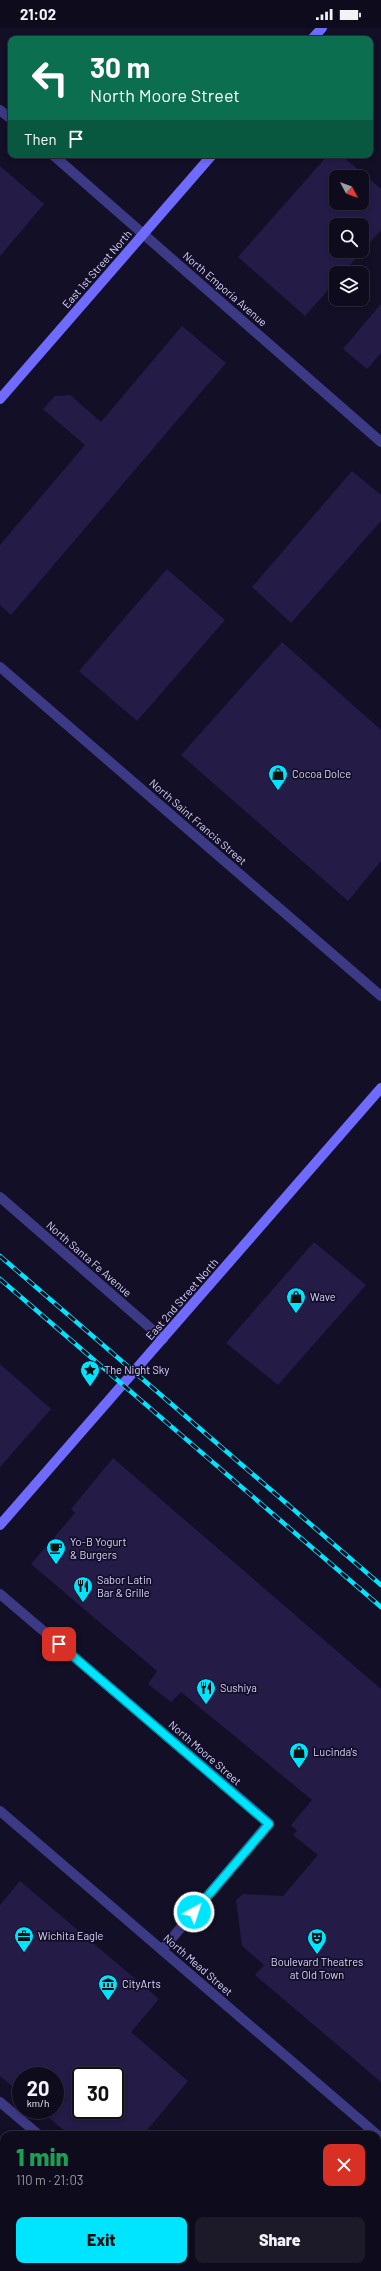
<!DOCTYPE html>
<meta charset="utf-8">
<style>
:root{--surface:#0e0b1c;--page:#1c1929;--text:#f1f3f6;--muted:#9b9ba3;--line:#2e2b3b;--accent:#00e5ff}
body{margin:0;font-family:Barlow,sans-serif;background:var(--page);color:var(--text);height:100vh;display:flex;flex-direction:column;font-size:15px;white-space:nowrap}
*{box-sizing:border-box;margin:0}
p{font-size:13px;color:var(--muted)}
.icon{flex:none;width:22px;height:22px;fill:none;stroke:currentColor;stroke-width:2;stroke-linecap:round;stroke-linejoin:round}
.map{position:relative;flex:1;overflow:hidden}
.details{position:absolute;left:0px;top:2103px;width:381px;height:140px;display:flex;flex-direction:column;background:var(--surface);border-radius:12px 12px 0 0;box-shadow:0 2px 6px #0003,0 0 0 1px var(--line)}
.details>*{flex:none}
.hud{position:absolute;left:8px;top:8px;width:365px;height:122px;border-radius:8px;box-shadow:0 2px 6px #0003,0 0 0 1px var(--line);background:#0b6e4f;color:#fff;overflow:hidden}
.needle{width:26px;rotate:131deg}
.tools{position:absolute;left:329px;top:142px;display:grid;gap:8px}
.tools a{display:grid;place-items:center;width:40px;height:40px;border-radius:8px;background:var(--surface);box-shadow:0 2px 6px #0003,0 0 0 1px var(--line);font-size:20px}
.speed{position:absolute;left:12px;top:2039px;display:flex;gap:8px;font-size:20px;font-weight:700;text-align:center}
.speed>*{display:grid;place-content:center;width:52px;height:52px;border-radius:50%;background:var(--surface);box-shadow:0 2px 6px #0003,0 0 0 1px var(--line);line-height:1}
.speed small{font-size:10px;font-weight:400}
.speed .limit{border:2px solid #111;border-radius:6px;background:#fff;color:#111}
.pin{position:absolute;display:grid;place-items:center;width:34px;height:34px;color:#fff;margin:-17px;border-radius:8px;box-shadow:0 2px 6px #0006}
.me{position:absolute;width:44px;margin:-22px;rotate:40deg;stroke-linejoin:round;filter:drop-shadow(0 0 3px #0008)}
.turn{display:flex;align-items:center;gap:14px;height:84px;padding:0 16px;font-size:18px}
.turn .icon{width:52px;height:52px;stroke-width:2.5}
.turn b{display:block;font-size:28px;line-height:34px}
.then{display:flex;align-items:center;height:38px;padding:0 16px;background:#0003;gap:8px;font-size:15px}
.round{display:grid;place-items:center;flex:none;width:42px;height:42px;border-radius:8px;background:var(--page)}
.headline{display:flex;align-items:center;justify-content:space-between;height:68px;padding:0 16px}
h1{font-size:24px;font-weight:800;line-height:30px;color:#1e9e55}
.primary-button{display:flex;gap:8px;margin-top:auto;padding:8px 16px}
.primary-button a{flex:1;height:46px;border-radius:8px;background:var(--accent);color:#111;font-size:16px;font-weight:800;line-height:46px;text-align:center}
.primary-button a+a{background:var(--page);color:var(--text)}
.status{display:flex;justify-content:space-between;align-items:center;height:28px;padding:0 20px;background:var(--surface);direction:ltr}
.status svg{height:11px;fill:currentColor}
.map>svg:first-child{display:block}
.building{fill:#241b47;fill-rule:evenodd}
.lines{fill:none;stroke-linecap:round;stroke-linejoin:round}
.street{stroke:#3d3a85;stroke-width:10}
.secondary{stroke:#6f6bff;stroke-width:10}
.rail-casing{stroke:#00e5ff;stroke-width:4.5}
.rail{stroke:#130f26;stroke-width:3;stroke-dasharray:9;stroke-linecap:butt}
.route-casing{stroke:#0095a6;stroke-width:10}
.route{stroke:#00e5ff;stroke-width:7}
.labels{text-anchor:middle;stroke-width:3.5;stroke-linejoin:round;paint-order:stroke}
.street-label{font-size:11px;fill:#d9d4ff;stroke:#130f26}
.poi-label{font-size:11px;fill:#d9d4ff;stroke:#130f26;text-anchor:start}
</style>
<div class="status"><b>21:02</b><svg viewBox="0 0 49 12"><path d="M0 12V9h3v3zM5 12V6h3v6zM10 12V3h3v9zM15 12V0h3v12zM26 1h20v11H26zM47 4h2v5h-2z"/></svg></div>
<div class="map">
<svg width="381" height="2243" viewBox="0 0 381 2243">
<rect width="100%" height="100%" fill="#130f26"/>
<g class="building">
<path d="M328 127H341L381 161V202L343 245H336V253L305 288 238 229ZM336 149H362V175H336ZM336 197H362V223H336Z"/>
<polygon points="0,138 44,176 0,228"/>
<polygon points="381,276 381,325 367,341 343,321"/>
<polygon points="182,298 226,335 11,587 0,577 0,517 85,417 43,381 55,368 70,367 101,394"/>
<polygon points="352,443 381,467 381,493 291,595 252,559"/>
<polygon points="167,541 225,592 137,693 79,643"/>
<polygon points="282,614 381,702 381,833 348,873 181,727"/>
<polygon points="314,1214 366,1257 278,1357 226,1315"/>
<polygon points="0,1336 51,1381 0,1439"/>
<polygon points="113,1430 381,1661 381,2054 255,1947 264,1937 242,1918 236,1872 243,1866 283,1868 318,1827 293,1807 297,1803 291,1797 312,1772 181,1664 171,1674 148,1656 157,1643 31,1536 75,1485 71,1481"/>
<path d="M20 1853 159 1971 131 2004 188 2053 143 2107H70L39 2082H55V2048H21V2066L0 2048V1877ZM81 2048H115V2082H81Z"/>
</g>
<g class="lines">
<g class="street">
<polyline points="0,82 11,91"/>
<polyline points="53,127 381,414"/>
<polyline points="0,639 381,968"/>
<polyline points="0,1169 163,1311"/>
<polyline points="0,1566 269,1795 162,1922"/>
<polyline points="0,1783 381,2110"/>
<polyline points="0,2074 39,2107"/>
<polyline points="377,2192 381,2187"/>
<polyline points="193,2239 197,2243"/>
<polyline points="334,2243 338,2239"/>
</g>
<g class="secondary">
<polyline points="312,11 322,0"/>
<polyline points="0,371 212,127"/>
<polyline points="0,1497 381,1060"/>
</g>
<defs>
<g id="rail">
<polyline points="0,1228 381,1557"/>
<polyline points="0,1251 381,1579"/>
</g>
</defs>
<use href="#rail" class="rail-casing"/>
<use href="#rail" class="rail"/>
</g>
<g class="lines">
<defs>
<polyline id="route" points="59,1616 269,1796 194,1884"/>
</defs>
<use href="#route" class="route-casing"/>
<use href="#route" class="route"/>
</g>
<defs>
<symbol id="shop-pin" viewBox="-11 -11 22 30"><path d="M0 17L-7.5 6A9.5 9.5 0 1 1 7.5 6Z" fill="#00e5ff" stroke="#130f26"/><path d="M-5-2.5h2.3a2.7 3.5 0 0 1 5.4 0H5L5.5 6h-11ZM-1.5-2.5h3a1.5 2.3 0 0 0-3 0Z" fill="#111"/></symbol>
<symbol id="sight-pin" viewBox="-11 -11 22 30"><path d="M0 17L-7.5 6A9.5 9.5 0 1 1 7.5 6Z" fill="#00e5ff" stroke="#130f26"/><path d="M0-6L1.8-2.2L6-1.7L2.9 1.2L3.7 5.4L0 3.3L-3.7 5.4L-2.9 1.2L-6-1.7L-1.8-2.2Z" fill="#111"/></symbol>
<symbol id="cafe-pin" viewBox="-11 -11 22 30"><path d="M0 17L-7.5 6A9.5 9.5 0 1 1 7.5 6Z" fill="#00e5ff" stroke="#130f26"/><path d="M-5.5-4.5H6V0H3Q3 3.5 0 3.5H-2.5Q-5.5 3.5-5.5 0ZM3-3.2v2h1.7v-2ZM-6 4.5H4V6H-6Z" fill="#111"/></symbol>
<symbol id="restaurant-pin" viewBox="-11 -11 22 30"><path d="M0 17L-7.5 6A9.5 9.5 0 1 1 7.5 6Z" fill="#00e5ff" stroke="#130f26"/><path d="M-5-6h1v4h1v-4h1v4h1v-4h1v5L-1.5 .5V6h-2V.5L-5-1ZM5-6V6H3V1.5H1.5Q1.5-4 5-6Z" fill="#111"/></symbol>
<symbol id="office-pin" viewBox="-11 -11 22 30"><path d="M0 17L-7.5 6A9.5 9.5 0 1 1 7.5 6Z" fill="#00e5ff" stroke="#130f26"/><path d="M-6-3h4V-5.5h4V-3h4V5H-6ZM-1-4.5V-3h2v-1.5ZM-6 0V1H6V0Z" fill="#111"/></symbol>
<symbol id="theatre-pin" viewBox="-11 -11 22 30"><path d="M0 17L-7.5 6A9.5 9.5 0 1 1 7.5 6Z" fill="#00e5ff" stroke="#130f26"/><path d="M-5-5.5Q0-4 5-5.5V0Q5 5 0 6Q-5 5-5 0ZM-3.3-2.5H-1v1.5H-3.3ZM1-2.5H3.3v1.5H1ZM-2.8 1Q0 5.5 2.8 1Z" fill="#111"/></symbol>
<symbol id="museum-pin" viewBox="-11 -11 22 30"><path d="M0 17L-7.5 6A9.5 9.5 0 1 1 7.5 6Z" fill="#00e5ff" stroke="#130f26"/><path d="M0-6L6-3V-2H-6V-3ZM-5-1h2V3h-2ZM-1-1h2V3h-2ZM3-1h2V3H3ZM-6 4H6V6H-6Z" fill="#111"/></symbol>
</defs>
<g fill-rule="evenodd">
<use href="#shop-pin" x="267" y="735" width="22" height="30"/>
<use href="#shop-pin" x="285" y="1258" width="22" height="30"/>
<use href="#sight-pin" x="79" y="1331" width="22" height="30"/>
<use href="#cafe-pin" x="45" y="1509" width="22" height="30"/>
<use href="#restaurant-pin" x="72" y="1547" width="22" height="30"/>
<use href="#restaurant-pin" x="195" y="1649" width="22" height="30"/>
<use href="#shop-pin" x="288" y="1713" width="22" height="30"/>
<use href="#office-pin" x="13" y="1897" width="22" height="30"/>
<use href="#theatre-pin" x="306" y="1899" width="22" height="30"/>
<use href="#museum-pin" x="97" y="1945" width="22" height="30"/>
</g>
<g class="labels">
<g class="street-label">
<text transform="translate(97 241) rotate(-49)" y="4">East 1st Street North</text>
<text transform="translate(225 261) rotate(41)" y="4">North Emporia Avenue</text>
<text transform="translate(198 794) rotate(41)" y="4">North Saint Francis Street</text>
<text transform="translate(89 1231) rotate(41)" y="4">North Santa Fe Avenue</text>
<text transform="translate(182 1271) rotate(-49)" y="4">East 2nd Street North</text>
<text transform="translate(205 1725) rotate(41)" y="4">North Moore Street</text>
<text transform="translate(198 1937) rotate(41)" y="4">North Mead Street</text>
</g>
<g class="poi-label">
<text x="292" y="750">Cocoa Dolce</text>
<text x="310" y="1273">Wave</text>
<text x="104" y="1346">The Night Sky</text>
<text x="70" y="1518">Yo-B Yogurt<tspan x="70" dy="13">&amp; Burgers</tspan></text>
<text x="97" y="1556">Sabor Latin<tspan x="97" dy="13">Bar &amp; Grille</tspan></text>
<text x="220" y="1664">Sushiya</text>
<text x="313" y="1728">Lucinda's</text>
<text x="38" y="1912">Wichita Eagle</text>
<text x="317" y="1938" text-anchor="middle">Boulevard Theatres<tspan x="317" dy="13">at Old Town</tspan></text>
<text x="122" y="1960">CityArts</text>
</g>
</g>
</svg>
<div class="tools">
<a><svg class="needle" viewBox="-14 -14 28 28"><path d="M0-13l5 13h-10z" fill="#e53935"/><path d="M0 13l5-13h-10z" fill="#9b9ba3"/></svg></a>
<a><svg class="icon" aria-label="search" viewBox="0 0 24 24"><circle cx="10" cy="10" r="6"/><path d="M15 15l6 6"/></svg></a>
<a><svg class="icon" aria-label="layers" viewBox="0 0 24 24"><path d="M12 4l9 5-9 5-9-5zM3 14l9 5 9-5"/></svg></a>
</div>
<div class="speed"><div>20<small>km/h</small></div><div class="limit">30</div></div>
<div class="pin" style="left:59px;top:1616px;background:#d93025"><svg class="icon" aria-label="arrive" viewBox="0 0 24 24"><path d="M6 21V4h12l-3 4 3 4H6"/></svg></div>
<svg class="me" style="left:194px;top:1884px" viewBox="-20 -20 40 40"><circle r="17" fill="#00e5ff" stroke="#fff" stroke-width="3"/><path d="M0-11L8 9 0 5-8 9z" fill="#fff"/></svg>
<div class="hud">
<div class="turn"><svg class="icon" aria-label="left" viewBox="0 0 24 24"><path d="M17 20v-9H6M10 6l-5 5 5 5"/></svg><div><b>30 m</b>North Moore Street</div></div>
<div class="then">Then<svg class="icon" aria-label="arrive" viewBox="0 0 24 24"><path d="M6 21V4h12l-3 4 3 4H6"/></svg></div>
</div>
<section class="details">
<div class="headline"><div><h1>1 min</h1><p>110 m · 21:03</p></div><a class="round" style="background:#d93025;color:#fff"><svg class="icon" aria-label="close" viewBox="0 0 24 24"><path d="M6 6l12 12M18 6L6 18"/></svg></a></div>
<div class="primary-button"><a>Exit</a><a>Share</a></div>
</section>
</div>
